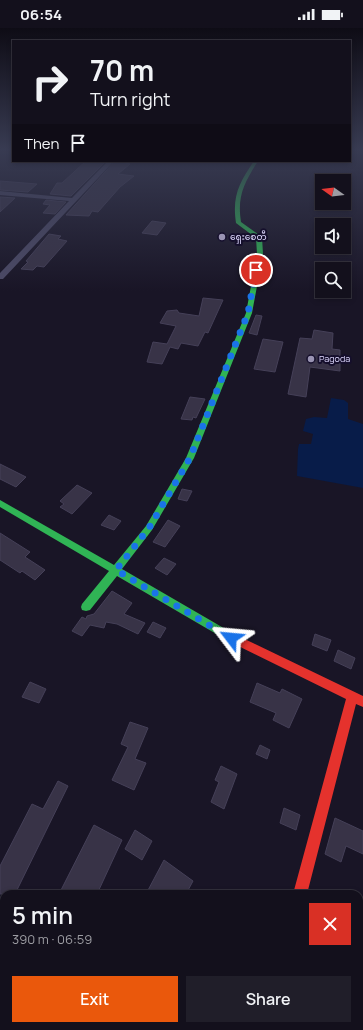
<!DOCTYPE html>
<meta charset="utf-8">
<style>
:root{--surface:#13101c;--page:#201e29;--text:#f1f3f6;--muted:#9d9da3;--line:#32303b;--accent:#ea580c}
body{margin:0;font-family:Manrope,"Noto Sans Myanmar",sans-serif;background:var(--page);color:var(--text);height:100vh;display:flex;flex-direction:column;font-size:15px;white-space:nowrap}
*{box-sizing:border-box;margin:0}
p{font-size:13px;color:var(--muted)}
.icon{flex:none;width:22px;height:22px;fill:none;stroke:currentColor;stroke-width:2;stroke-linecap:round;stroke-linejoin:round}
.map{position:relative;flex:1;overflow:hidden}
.panel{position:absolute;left:0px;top:862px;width:363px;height:140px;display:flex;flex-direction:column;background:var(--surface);border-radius:12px 12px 0 0;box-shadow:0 2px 6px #0003,0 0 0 1px var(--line)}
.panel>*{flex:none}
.guide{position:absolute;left:12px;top:12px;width:339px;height:122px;border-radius:0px;box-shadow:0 2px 6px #0003,0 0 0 1px var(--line);background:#13101c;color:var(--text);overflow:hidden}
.needle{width:26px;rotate:284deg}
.buttons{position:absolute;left:315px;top:146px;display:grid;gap:8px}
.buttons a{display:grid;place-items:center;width:36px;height:36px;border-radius:0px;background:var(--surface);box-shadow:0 2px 6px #0003,0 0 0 1px var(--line);font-size:20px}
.pin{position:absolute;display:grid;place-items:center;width:34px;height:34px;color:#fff;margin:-17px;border:2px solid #fff;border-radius:50%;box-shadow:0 1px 4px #0007}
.me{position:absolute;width:44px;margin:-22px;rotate:299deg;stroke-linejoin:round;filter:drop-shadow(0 0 3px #0008)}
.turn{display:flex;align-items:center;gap:14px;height:84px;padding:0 12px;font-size:18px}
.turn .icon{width:52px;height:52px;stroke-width:2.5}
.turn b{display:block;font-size:28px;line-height:34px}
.then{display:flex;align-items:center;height:38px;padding:0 12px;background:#0003;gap:8px;font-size:15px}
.round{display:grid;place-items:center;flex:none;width:42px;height:42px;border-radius:0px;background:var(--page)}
.head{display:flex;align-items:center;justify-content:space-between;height:68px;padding:0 12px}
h1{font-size:24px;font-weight:600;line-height:30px}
.action{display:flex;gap:8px;margin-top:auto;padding:8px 12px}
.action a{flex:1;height:46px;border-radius:0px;background:var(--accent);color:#fff;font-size:16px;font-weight:600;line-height:46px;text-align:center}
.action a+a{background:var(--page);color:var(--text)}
.status{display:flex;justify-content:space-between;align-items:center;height:28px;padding:0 20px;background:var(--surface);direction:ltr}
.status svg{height:11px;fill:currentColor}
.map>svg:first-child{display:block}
.water{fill:#081c49}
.building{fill:#383347;stroke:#454058}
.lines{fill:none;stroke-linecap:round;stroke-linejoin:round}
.street{fill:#4c4a66;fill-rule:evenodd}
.fast{fill:#30b455;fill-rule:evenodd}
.jam{fill:#e5322d;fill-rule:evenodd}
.route{stroke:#1a73e8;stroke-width:7;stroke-dasharray:0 12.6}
.poi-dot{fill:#9a94b3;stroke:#150f2c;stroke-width:1.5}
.labels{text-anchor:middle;stroke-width:4;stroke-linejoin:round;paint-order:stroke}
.far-poi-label{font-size:9px;fill:#dfd9ff;stroke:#150f2c;text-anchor:start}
</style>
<div class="status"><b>06:54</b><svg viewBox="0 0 49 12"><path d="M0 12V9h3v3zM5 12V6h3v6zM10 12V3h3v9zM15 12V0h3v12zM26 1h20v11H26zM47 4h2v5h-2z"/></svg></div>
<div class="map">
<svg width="363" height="1002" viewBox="0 0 363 1002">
<rect width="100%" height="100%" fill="#191526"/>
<polygon class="water" points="331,370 344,372 348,375 348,391 363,396 363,460 297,448 298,421 299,416 311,416 313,406 303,403 306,391 314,389 327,390"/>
<g class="building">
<polygon points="86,133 106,133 71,168 50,166 57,155 62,155"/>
<polygon points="115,133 128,133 126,135 130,136 118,146 134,148 120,159 98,184 92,183 89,188 66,187"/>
<polygon points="0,153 37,156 28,164 0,162"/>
<polygon points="0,169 15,170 0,184"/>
<polygon points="46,172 66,174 55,186 43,185 50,177 43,176"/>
<polygon points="152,193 166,195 157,207 142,205"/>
<polygon points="49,206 61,208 58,211 67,213 44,239 37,238 33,242 21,241 28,234 26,233"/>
<polygon points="203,270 223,272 208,305 205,304 198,318 181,315 178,321 170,319 162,336 147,334 153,314 167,316 176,298 160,295 167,283 177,282 179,285 199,288"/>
<polygon points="256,287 262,288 257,307 249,305"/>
<polygon points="314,302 333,305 332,321 340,322 340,343 310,339 306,369 288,366 300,310 312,311"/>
<polygon points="263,311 283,314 275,344 254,341"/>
<polygon points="190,369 205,371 196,390 193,389 192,392 181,391"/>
<polygon points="0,436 26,449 16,459 0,451"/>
<polygon points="77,457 92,465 72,486 60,479 64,476 60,473"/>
<polygon points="182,461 192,463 187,473 178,471"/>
<polygon points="109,487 121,493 114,502 101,497"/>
<polygon points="168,492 180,498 165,519 153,514"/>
<polygon points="0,505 30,524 25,529 45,542 35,552 22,543 20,545 0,532"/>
<polygon points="164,530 176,536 167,547 155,540"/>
<polygon points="112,563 132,575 124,586 145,595 138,606 117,596 106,594 104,600 90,597 82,608 72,603 82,589 86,591 87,588 94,586"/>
<polygon points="153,594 166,600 160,610 147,604"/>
<polygon points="315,606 331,612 327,623 312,617"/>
<polygon points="338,622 355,630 351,641 334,633"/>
<polygon points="30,654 46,661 39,675 22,669"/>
<polygon points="257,655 280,665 282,661 302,671 289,700 273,692 276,685 250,674"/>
<polygon points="130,694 148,700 135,731 146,735 134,762 112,752 128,719 121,716"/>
<polygon points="260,717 270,722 267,731 256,726"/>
<polygon points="221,738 237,746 224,781 211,774 219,754 215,752"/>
<polygon points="58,753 68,758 15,866 0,866 0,838 32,776 43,781"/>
<polygon points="284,780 300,787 296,802 280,795"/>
<polygon points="335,790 363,803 363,826 346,818 341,834 325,826"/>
<polygon points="94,797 122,812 97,866 59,866"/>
<polygon points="135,802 152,813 142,832 125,821"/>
<polygon points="164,832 193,853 186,866 146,866"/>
</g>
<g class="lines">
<g class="street">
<polygon points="108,133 114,133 3,251 0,251 0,245 69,173 0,167 0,163 72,170"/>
<rect x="297" y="998" width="20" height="4"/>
</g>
<path class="fast" d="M254 133H258C244 155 237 168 241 194L262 209 263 226 252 285 194 430 152 502 122 541 234 606 235 609 234 612 230 614 117 548 90 582 86 583 82 582 81 579 82 576 109 543 0 479V472L114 537 146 498 186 430 246 285 257 226 256 210 236 195C232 168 239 155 254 133Z"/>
<polygon class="jam" points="230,604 363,668 363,679 356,676 307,866 293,866 346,671 226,612 225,609 226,606"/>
</g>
<linearGradient id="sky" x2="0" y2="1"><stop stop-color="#0e0c15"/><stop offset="0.46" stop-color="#383b52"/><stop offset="1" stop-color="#383b52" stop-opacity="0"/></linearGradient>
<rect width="363" height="263" fill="url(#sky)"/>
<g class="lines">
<polyline class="route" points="231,610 116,542 149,500 190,430 248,285 256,242"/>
</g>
<g class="poi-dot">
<circle cx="222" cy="209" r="4"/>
<circle cx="311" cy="331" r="4"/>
</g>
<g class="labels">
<g class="far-poi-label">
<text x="230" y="212">ရှေးစေတီ</text>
<text x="319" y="334">Pagoda</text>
</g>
</g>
</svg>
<div class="buttons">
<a><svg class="needle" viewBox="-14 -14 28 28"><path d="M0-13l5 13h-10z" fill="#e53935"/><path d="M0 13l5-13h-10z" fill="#9d9da3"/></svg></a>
<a><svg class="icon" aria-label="sound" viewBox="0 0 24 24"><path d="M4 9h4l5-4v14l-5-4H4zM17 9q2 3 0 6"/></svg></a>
<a><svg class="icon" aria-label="search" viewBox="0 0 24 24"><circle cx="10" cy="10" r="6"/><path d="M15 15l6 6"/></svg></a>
</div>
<div class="pin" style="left:256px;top:242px;background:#d93025"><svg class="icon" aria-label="arrive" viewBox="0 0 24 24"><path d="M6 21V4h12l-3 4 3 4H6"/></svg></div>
<svg class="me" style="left:231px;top:610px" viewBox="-20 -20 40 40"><path d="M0-17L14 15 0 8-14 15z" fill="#1a73e8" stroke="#fff" stroke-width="4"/></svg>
<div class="guide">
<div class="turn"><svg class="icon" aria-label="right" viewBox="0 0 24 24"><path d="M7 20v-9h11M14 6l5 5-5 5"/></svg><div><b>70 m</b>Turn right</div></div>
<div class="then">Then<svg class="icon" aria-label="arrive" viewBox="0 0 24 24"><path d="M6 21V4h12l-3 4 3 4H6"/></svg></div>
</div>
<section class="panel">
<div class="head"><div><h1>5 min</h1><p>390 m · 06:59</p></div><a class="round" style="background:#d93025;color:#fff"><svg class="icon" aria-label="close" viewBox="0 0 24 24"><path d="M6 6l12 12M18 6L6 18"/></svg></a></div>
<div class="action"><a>Exit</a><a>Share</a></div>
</section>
</div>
